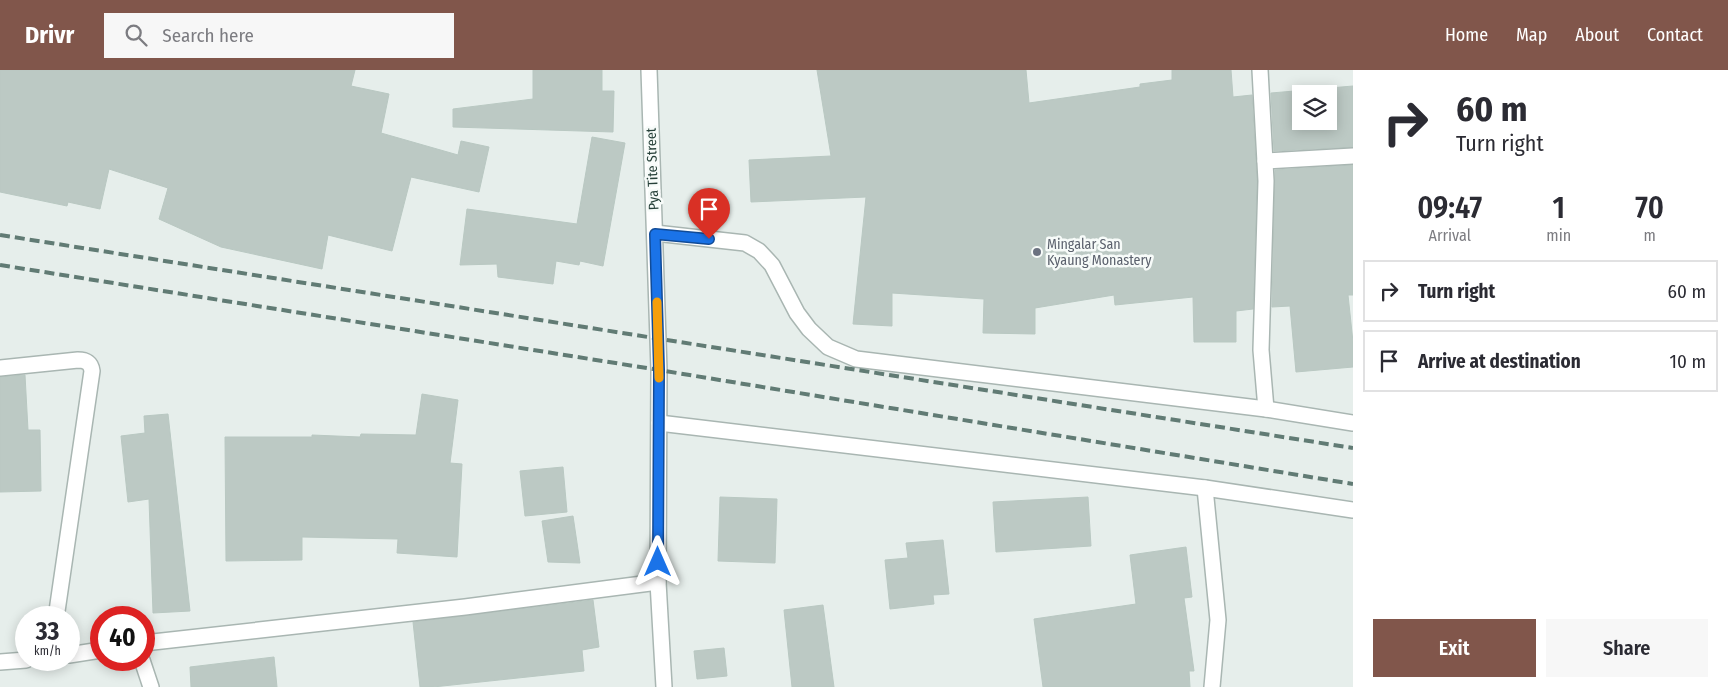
<!DOCTYPE html>
<style>
:root{--surface:#fff;--page:#f7f7f7;--text:#2b2b33;--muted:#7c7c81;--line:#e1e1e2;--accent:#81564b}
body{margin:0;font-family:"Fira Sans Condensed",sans-serif;background:var(--page);color:var(--text);height:100vh;display:flex;flex-direction:column;font-size:19px;white-space:nowrap}
*{box-sizing:border-box;margin:0}
p{font-size:16px;color:var(--muted)}
.icon{flex:none;width:28px;height:28px;fill:none;stroke:currentColor;stroke-width:2;stroke-linecap:round;stroke-linejoin:round}
.map{position:relative;flex:1;overflow:hidden}
.details{display:flex;flex-direction:column;background:var(--surface);width:375px}
.details>*{flex:none}
.guide{background:#fff;color:var(--text);overflow:hidden}
.buttons{position:absolute;left:1292px;top:15px;display:grid;gap:10px}
.buttons a{display:grid;place-items:center;width:45px;height:45px;border-radius:0px;background:var(--surface);box-shadow:0 2px 12px #0003;font-size:25px}
.speed{position:absolute;left:15px;top:536px;display:flex;gap:10px;font-size:25px;font-weight:700;text-align:center}
.speed>*{display:grid;place-content:center;width:65px;height:65px;border-radius:50%;background:var(--surface);box-shadow:0 2px 12px #0003;line-height:1}
.speed small{font-size:12px;font-weight:400}
.speed .limit{border:8px solid #d22;background:#fff;color:#111}
.pin{position:absolute;display:grid;place-items:center;width:42px;height:42px;color:#fff;margin:-51px -21px;border-radius:50% 50% 50% 0;rotate:-45deg;box-shadow:0 0 5px #0007}
.pin .icon{rotate:45deg}
.me{position:absolute;width:55px;margin:-28px;rotate:0deg;stroke-linejoin:round;filter:drop-shadow(0 0 4px #0008)}
.turn{display:flex;align-items:center;gap:18px;height:105px;padding:0 20px;font-size:22px}
.turn .icon{width:65px;height:65px;stroke-width:2.5}
.turn b{display:block;font-size:35px;line-height:42px}
.eta{display:flex;justify-content:space-evenly;align-items:center;height:85px;text-align:center}
.eta b{font-size:30px;font-weight:600;line-height:35px}
.cta{display:flex;gap:10px;margin-top:auto;padding:10px 20px}
.cta a{flex:1;height:58px;border-radius:0px;background:var(--accent);color:#fff;font-size:20px;font-weight:600;line-height:58px;text-align:center}
.cta a+a{background:var(--page);color:var(--text)}
ul{padding:0;list-style:none}
li{display:flex;align-items:center;gap:15px;height:62px;margin:0 10px 8px;padding:0 10px;border:2px solid var(--line);border-radius:0px}
li div{flex:1}
li b{display:block;font-size:19px}
li em{font-style:normal}
header{display:flex;align-items:center;gap:30px;box-sizing:border-box;height:70px;padding:0 25px;background:var(--accent);color:#fff}
header strong{font-size:24px}
nav{display:flex;gap:28px;margin-inline-start:auto;font-size:18px}
.search{width:350px;height:45px;background:var(--page);display:flex;align-items:center;gap:12px;box-sizing:border-box;padding:0 18px;border-radius:0px;color:var(--muted);font-size:19px}
main{display:flex;flex:1;min-height:0}
.map>svg:first-child{display:block}
.building{fill:#bcc9c4;stroke:#b9c8c2;fill-rule:evenodd}
.lines{fill:none;stroke-linecap:round;stroke-linejoin:round}
.minor-casing{stroke:#a9b6b2;stroke-width:18}
.minor{stroke:#fff;stroke-width:15}
.rail{stroke:#617b74;stroke-width:4;stroke-dasharray:10 5;stroke-linecap:butt}
.route-casing{stroke:#114b97;stroke-width:12}
.route{stroke:#1a73e8;stroke-width:9}
.slow{stroke:#f59e0b;stroke-width:9}
.worship-dot{fill:#6b7280;stroke:#f7fbf9;stroke-width:2}
.labels{text-anchor:middle;stroke-width:5;stroke-linejoin:round;paint-order:stroke}
.street-label{font-size:14px;fill:#264039;stroke:#f7fbf9}
.worship-label{font-size:14px;fill:#5b616d;stroke:#f7fbf9;text-anchor:start}
</style>
<header>
<strong>Drivr</strong>
<div class="search"><svg class="icon" aria-label="search" viewBox="0 0 24 24"><circle cx="10" cy="10" r="6"/><path d="M15 15l6 6"/></svg>Search here</div>
<nav><a>Home</a><a>Map</a><a>About</a><a>Contact</a></nav>
</header>
<main>
<div class="map">
<svg width="1353" height="617" viewBox="0 0 1353 617">
<rect width="100%" height="100%" fill="#e6eeeb"/>
<g class="building">
<polygon points="0,0 355,0 351,16 389,24 381,63 458,85 461,71 489,77 479,122 411,107 392,181 328,165 322,199 221,177 159,149 168,118 109,99 100,139 68,132 67,136 0,122"/>
<polygon points="533,0 602,0 602,21 614,21 613,62 453,57 453,39 533,29"/>
<polygon points="817,0 1026,0 1029,33 1140,17 1140,14 1172,10 1172,0 1231,0 1233,27 1252,25 1257,111 1253,239 1236,241 1236,272 1194,272 1193,227 1115,235 1114,225 1035,238 1035,264 983,263 984,229 892,223 892,256 853,254 866,127 751,132 749,90 831,86"/>
<path d="M1353 16V77L1274 81 1271 23ZM1301 24H1329V51H1301Z"/>
<polygon points="592,67 625,73 603,196 580,191 579,195 556,191 553,214 498,207 497,194 460,195 467,139 577,154"/>
<polygon points="1353,95 1353,225 1348,225 1353,272 1353,297 1296,302 1290,236 1272,237 1275,100"/>
<polygon points="25,305 28,360 40,360 41,421 0,422 0,307"/>
<polygon points="422,324 458,330 450,393 462,394 457,487 397,483 398,469 302,467 302,490 226,491 225,367 312,367 312,365 360,367 361,364 416,365"/>
<polygon points="168,344 190,541 153,543 149,429 128,432 121,366 145,363 144,346"/>
<polygon points="563,397 567,442 525,446 520,401"/>
<polygon points="720,427 777,429 775,493 718,491"/>
<polygon points="1088,427 1091,476 996,482 993,432"/>
<polygon points="573,446 580,493 548,492 542,451"/>
<polygon points="943,470 949,524 933,525 934,534 890,539 885,490 908,488 906,473"/>
<polygon points="1186,477 1192,527 1184,528 1194,601 1189,601 1190,617 1043,617 1034,549 1136,534 1130,485"/>
<polygon points="593,530 599,577 582,580 584,601 433,617 420,617 413,552"/>
<polygon points="823,535 834,617 792,617 784,540"/>
<polygon points="724,578 727,606 697,609 694,581"/>
<polygon points="274,587 277,617 191,617 190,597"/>
</g>
<g class="lines">
<defs>
<g id="minor">
<polyline points="649,0 659,300 658,512 664,617"/>
<polyline points="1260,0 1266,111 1261,280 1266,339"/>
<polyline points="1265,91 1353,86"/>
<polyline points="655,163 745,173 759,181 772,195 797,243 809,259 828,277 856,289 1266,339 1353,353"/>
<path d="M0 298 78 290C86 290 91 293 92 301L56 548"/>
<polyline points="659,353 1205,418 1353,440"/>
<polyline points="1205,418 1218,550 1212,617"/>
<polyline points="144,573 465,537 658,512"/>
<polyline points="69,585 101,580"/>
<polyline points="142,590 151,617"/>
<polyline points="0,592 26,590"/>
</g>
</defs>
<use href="#minor" class="minor-casing"/>
<use href="#minor" class="minor"/>
<g class="rail">
<polyline points="0,165 1353,378"/>
<polyline points="0,195 659,300 1353,414"/>
</g>
</g>
<g class="lines">
<defs>
<polyline id="route" points="658,492 659,300 655,164 709,169"/>
</defs>
<use href="#route" class="route-casing"/>
<use href="#route" class="route"/>
<polyline class="slow" points="657,232 659,308"/>
</g>
<circle class="worship-dot" cx="1037" cy="182" r="5"/>
<g class="labels">
<g class="street-label">
<text transform="translate(652 99) rotate(-92)" y="5">Pya Tite Street</text>
</g>
<g class="worship-label">
<text x="1047" y="179">Mingalar San<tspan x="1047" dy="16">Kyaung Monastery</tspan></text>
</g>
</g>
</svg>
<div class="buttons">
<a><svg class="icon" aria-label="layers" viewBox="0 0 24 24"><path d="M12 4l9 5-9 5-9-5zM3 14l9 5 9-5"/></svg></a>
</div>
<div class="speed"><div>33<small>km/h</small></div><div class="limit">40</div></div>
<div class="pin" style="left:709px;top:169px;background:#d93025"><svg class="icon" aria-label="arrive" viewBox="0 0 24 24"><path d="M6 21V4h12l-3 4 3 4H6"/></svg></div>
<svg class="me" style="left:658px;top:492px" viewBox="-20 -20 40 40"><path d="M0-17L14 15 0 8-14 15z" fill="#1a73e8" stroke="#fff" stroke-width="4"/></svg>
</div>
<section class="details">
<div class="guide">
<div class="turn"><svg class="icon" aria-label="right" viewBox="0 0 24 24"><path d="M7 20v-9h11M14 6l5 5-5 5"/></svg><div><b>60 m</b>Turn right</div></div>
</div>
<div class="eta">
<div><b>09:47</b><p>Arrival</p></div>
<div><b>1</b><p>min</p></div>
<div><b>70</b><p>m</p></div>
</div>
<ul>
<li><svg class="icon" aria-label="right" viewBox="0 0 24 24"><path d="M7 20v-9h11M14 6l5 5-5 5"/></svg><div><b>Turn right</b></div><em>60 m</em></li>
<li><svg class="icon" aria-label="arrive" viewBox="0 0 24 24"><path d="M6 21V4h12l-3 4 3 4H6"/></svg><div><b>Arrive at destination</b></div><em>10 m</em></li>
</ul>
<div class="cta"><a>Exit</a><a>Share</a></div>
</section>
</main>
